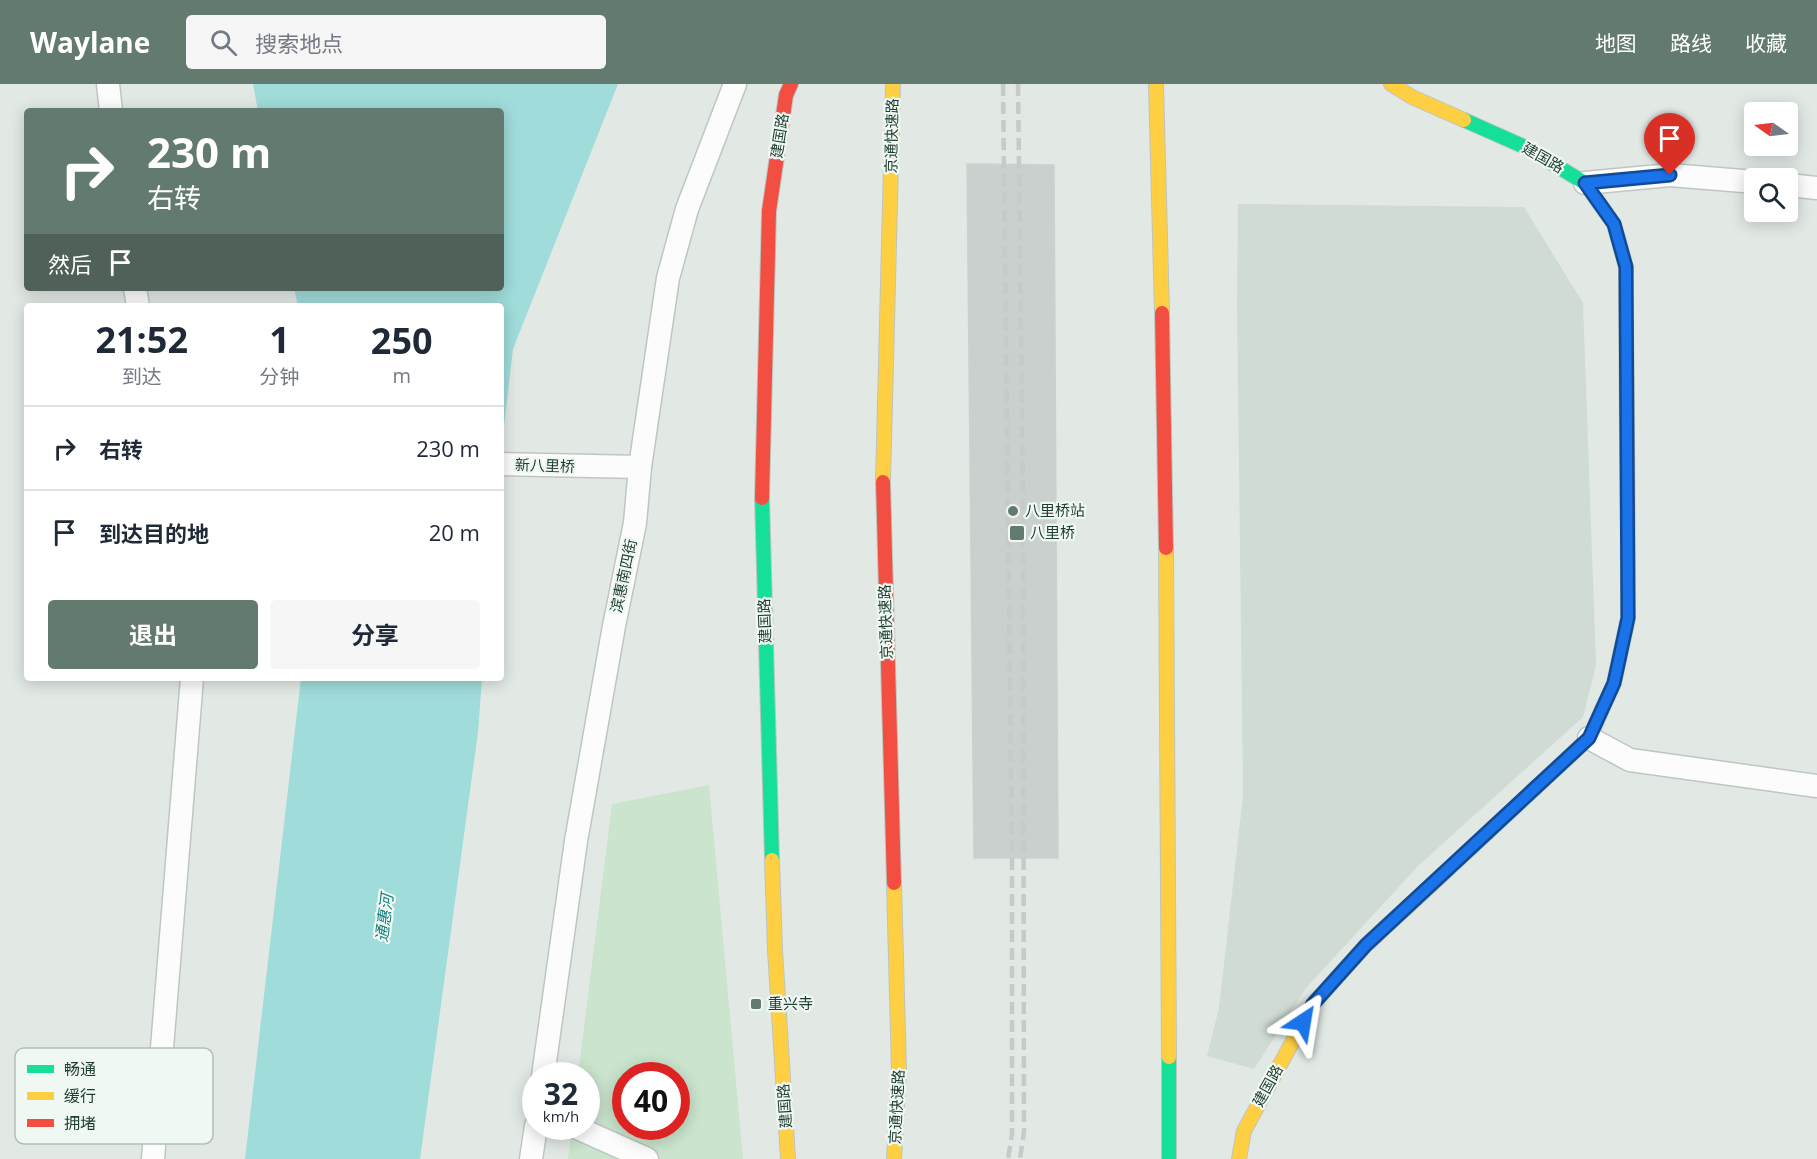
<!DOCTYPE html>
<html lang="zh">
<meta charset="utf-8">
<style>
:root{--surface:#fff;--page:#f6f6f7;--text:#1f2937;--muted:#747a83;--line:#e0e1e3;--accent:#637a6f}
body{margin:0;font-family:"Open Sans","Noto Sans SC",sans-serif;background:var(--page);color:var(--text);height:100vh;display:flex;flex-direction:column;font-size:22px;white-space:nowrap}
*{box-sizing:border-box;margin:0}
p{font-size:20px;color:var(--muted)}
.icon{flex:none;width:33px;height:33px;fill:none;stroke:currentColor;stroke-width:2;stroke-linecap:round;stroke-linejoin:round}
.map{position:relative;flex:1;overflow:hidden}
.panel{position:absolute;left:24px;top:219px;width:480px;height:378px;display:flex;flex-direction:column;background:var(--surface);border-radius:6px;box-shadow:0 3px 15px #0003}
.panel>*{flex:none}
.banner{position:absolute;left:24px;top:24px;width:480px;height:183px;border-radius:6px;box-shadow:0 3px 15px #0003;background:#637a6f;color:#fff;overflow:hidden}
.needle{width:39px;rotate:284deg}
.controls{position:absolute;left:1744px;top:18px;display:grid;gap:12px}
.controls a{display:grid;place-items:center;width:54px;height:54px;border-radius:6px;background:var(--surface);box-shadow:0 3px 15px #0003;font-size:30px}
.speed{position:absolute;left:522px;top:978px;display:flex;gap:12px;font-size:30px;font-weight:700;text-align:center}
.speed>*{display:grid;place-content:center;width:78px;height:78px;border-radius:50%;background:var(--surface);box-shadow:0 3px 15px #0003;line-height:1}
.speed small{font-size:15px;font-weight:400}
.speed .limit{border:9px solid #d22;background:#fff;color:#111}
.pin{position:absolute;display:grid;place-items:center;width:51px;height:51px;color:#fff;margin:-62px -26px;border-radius:50% 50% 50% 0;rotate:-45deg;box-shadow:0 0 6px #0007}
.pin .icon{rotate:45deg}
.me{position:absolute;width:66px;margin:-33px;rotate:33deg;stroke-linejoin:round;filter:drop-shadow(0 0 4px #0008)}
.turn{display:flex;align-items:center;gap:21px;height:126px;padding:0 24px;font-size:27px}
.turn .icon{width:78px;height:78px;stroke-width:2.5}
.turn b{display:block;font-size:42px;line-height:51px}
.then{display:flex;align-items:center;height:57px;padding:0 24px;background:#0003;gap:12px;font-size:22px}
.eta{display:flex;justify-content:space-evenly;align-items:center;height:102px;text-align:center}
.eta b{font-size:36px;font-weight:700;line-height:42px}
.action{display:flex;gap:12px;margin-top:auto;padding:12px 24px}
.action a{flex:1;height:69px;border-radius:6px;background:var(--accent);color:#fff;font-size:24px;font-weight:700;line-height:69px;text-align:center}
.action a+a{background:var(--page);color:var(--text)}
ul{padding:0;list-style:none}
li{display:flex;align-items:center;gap:18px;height:84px;padding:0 24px;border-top:2px solid var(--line)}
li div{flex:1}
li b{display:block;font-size:22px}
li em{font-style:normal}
header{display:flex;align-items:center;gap:36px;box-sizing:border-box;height:84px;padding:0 30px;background:var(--accent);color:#fff}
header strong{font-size:28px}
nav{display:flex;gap:33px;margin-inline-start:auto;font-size:21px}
.search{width:420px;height:54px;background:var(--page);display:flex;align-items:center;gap:15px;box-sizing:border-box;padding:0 21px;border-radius:6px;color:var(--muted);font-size:22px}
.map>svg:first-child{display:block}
.built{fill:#d0dbd4}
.green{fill:#cae4cd;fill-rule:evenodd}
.water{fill:#9fdcda}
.building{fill:#cad0cd;stroke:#cbd2ce;stroke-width:1.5}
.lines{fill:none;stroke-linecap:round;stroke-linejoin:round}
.street-casing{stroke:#bfc6c2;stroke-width:25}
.fast-casing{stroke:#bcc5c1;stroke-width:16}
.slow-casing{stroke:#bcc5c1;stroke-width:16}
.jam-casing{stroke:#bcc5c1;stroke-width:16}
.street{stroke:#fbfcfb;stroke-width:22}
.fast{stroke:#16e098;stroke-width:14}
.slow{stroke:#ffcf43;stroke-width:14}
.jam{stroke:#f24e42;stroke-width:14}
.rail{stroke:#c6cac8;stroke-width:4.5;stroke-dasharray:12 6;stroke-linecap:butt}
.route-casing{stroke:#114b97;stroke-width:15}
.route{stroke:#1a73e8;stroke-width:10}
.poi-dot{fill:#637a6f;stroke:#f0f8f3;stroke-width:2}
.labels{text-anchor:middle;stroke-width:4.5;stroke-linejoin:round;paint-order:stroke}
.street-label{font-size:15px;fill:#1f3e30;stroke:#f0f8f3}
.poi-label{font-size:15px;fill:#1f3e30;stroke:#f0f8f3;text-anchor:start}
.water-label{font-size:16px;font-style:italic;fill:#147e7e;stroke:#f0f8f3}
.key{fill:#f0f8f3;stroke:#b1c0b8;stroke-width:1.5}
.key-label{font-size:16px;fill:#1f3e30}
</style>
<header>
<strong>Waylane</strong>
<div class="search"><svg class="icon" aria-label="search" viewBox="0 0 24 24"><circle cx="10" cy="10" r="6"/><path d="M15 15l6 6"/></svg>搜索地点</div>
<nav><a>地图</a><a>路线</a><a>收藏</a></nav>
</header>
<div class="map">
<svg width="1817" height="1075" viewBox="0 0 1817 1075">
<rect width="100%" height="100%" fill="#e2e9e5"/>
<polygon class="built" points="1238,120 1524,123 1583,219 1596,581 1583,633 1418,782 1306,904 1254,985 1207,972 1219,924 1243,712 1237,221"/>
<path class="green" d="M709 701 743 1075H568L572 1043 586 1042V992L578 991 612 720ZM626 992H676V1042H626Z"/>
<g class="water">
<polygon points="253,0 618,0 513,265 501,368 501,222 298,222 294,204 501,204 501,27 258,27"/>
<polygon points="301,594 482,594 478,648 420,1075 245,1075"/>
</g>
<polygon class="building" points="967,80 1054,81 1058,774 974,774"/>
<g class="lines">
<defs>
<g id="street">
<polyline points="108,0 111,27"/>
<polyline points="1585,99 1670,91 1755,98"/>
<polyline points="1788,101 1817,104"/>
<polyline points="135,204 138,222"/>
<polyline points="501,380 640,383"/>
<polyline points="1589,654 1630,676 1817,702"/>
<polyline points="543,992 576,757 614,542 635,439 640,383 668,194 687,125 735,0"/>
<polyline points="573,1042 647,1075"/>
<polyline points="153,1075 192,594"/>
<polyline points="531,1075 536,1042"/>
</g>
<g id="fast">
<polyline points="1464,36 1525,63 1585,99 1614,140 1626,183 1626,225"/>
<polyline points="762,414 772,776"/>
<polyline points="1443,790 1589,654 1614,599 1628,534 1628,477"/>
<polyline points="1169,973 1169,1075"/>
</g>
<g id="slow">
<polyline points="1156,0 1162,229"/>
<polyline points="1391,0 1412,13 1464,36"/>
<polyline points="883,398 893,0"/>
<polyline points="1166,464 1169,973"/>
<polyline points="772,776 775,866 788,1075"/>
<polyline points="894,799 899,987 894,1075"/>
<polyline points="1239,1075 1244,1047 1313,920 1366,861 1443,790"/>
</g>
<g id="jam">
<polyline points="1626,225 1628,477"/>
<polyline points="1162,229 1166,464"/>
<polyline points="883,398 894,799"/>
<polyline points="762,414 769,127 786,11 791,0"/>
</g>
</defs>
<use href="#street" class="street-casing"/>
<use href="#fast" class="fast-casing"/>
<use href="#slow" class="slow-casing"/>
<use href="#jam" class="jam-casing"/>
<use href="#street" class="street"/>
<use href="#fast" class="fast"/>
<use href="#slow" class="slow"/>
<use href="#jam" class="jam"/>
<g class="rail">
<polyline points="1003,0 1012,773 1012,1050 1008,1075"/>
<polyline points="1018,0 1023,419 1024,1048 1020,1075"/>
</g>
</g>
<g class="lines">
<defs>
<polyline id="route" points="1303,938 1313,920 1366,861 1589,654 1614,599 1628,534 1626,183 1614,140 1585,99 1670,91"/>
</defs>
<use href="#route" class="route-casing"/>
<use href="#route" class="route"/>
</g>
<g class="poi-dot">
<circle cx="1013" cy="427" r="6"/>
<rect x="1009" y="441" width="16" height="16" rx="3"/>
<rect x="750" y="914" width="12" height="12" rx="3"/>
</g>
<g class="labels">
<g class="street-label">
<text transform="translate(780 52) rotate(-81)" y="5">建国路</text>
<text transform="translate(892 52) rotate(-89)" y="5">京通快速路</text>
<text transform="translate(1543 74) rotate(30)" y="5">建国路</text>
<text transform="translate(545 382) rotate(2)" y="5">新八里桥</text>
<text transform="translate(624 492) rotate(-78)" y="5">滨惠南四街</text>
<text transform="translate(765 537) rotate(-92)" y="5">建国路</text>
<text transform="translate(886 538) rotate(-92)" y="5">京通快速路</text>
<text transform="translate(1268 1002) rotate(-61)" y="5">建国路</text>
<text transform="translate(785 1022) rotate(-94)" y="5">建国路</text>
<text transform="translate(897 1023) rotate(-87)" y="5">京通快速路</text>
</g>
<g class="poi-label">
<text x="1025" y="432">八里桥站</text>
<text x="1030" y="454">八里桥</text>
<text x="768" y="925">重兴寺</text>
</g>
<g class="water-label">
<text transform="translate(384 834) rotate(-83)" y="6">通惠河</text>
</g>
</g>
<rect x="15" y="964" width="198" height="96" rx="9" class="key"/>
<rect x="27" y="981" width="27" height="8" fill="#16e098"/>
<rect x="27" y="1008" width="27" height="8" fill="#ffcf43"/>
<rect x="27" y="1035" width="27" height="8" fill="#f24e42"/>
<g class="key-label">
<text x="64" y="991">畅通</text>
<text x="64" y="1018">缓行</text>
<text x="64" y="1045">拥堵</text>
</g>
</svg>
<div class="controls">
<a><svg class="needle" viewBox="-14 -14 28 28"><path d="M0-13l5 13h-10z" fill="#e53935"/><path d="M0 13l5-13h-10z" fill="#747a83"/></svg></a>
<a><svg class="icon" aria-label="search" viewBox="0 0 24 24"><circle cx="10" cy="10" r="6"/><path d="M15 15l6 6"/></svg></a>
</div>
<div class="speed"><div>32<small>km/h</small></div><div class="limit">40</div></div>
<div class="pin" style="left:1670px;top:91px;background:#d93025"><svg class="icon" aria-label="arrive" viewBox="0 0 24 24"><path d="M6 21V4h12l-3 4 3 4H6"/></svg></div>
<svg class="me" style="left:1303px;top:938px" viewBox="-20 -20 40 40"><path d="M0-17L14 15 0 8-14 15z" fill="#1a73e8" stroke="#fff" stroke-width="4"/></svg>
<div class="banner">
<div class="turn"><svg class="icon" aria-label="right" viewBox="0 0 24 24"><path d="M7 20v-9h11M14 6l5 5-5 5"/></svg><div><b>230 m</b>右转</div></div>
<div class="then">然后<svg class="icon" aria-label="arrive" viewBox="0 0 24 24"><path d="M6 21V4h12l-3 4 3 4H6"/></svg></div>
</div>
<section class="panel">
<div class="eta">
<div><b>21:52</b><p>到达</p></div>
<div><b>1</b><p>分钟</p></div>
<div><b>250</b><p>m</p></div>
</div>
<ul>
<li><svg class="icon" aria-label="right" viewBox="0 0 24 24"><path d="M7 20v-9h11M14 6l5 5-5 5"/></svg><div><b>右转</b></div><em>230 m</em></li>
<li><svg class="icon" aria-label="arrive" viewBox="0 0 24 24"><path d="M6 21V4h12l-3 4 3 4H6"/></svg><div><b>到达目的地</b></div><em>20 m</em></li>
</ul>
<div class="action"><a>退出</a><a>分享</a></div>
</section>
</div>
